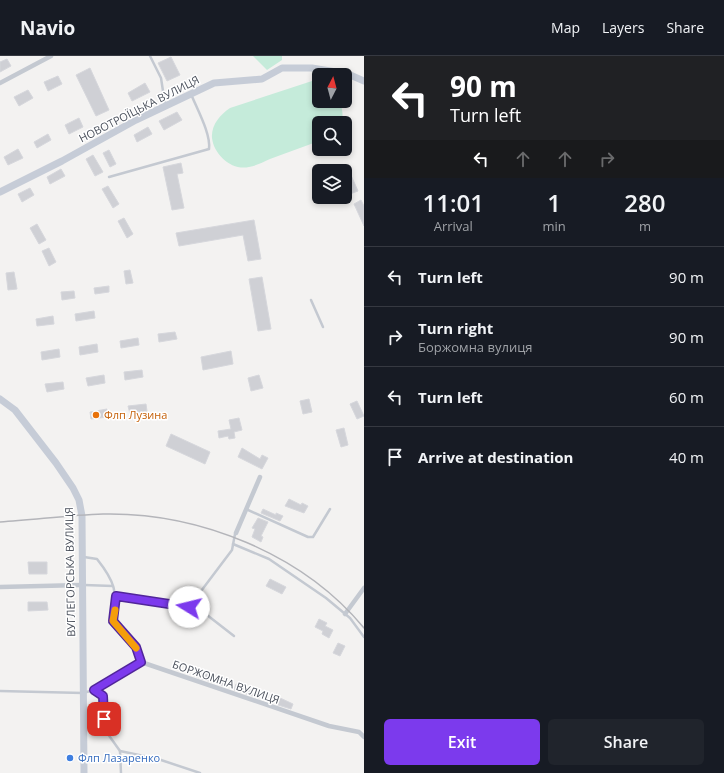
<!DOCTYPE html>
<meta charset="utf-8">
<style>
:root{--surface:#171b24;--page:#20242c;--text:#f1f3f6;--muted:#9ea1a6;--line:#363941;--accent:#7c3aed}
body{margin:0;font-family:"Open Sans",sans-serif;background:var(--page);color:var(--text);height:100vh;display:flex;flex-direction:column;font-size:15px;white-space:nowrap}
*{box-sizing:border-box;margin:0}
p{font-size:13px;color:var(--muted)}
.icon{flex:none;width:22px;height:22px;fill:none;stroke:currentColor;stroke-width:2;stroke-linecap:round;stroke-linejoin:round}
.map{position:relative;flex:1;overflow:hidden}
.details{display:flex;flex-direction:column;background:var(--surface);width:360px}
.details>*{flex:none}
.hud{background:#202124;color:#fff;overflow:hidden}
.needle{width:26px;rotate:6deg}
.tools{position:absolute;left:312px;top:12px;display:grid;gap:8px}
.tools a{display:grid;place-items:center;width:40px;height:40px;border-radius:6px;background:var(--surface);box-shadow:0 2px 6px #0003;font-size:20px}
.pin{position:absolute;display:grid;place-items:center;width:34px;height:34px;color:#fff;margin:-17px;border-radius:8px;box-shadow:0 2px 6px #0006}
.me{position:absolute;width:44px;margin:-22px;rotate:279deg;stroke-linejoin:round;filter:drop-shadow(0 0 3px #0008)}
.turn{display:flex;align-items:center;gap:14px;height:84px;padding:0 20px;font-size:18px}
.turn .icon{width:52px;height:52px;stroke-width:2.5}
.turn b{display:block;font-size:28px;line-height:34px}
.lanes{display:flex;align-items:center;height:38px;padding:0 20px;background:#0003;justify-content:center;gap:20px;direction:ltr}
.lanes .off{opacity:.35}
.eta{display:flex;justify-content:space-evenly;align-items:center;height:68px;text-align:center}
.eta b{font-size:24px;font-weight:600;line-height:28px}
.cta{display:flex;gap:8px;margin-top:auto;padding:8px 20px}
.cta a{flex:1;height:46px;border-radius:6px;background:var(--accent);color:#fff;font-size:16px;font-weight:600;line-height:46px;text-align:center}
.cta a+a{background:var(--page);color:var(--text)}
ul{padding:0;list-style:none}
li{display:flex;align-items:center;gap:12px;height:60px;padding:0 20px;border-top:1px solid var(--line)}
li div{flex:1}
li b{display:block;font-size:15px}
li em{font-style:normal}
header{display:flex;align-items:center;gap:24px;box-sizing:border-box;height:56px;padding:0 20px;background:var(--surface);border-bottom:1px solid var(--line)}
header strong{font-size:19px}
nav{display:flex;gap:22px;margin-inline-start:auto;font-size:14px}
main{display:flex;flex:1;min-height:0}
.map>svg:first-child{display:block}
.green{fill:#c5ebda}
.building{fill:#cfd0d5;stroke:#d6d7dc}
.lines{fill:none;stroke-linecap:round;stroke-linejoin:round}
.service{stroke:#c4c9d1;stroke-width:2.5}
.minor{stroke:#c4c9d1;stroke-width:4.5}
.secondary{stroke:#c6ccd7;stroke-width:7}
.rail{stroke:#b4b5ba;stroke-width:1.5}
.route-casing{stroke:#51269a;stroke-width:10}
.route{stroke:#7c3aed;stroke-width:7}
.slow{stroke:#f59e0b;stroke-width:7}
.food-dot{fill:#e8710a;stroke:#fff;stroke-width:1.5}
.shop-dot{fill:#3f7fe0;stroke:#fff;stroke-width:1.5}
.labels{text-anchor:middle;stroke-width:3;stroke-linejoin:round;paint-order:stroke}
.street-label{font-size:11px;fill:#4b515c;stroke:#fff}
.food-label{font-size:11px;fill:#c56008;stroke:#fff;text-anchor:start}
.shop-label{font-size:11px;fill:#366cbe;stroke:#fff;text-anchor:start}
</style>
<header>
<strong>Navio</strong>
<nav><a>Map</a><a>Layers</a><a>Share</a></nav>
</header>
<main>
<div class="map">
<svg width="364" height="717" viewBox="0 0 364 717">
<rect width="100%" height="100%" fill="#f3f2f1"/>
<g class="green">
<polygon points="253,0 282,0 282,4 267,14"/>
<path d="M312 25 319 26V45H340C342 52 344 61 341 67H319V85C303 91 286 97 270 103 263 106 256 110 249 111 232 115 214 99 212 82 211 69 220 59 230 52Z"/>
</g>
<g class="building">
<polygon points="171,1 180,19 167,25 158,7"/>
<polygon points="7,3 11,10 0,16 0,6"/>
<polygon points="90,12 109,54 96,60 76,19"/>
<polygon points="58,20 62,28 48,35 44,26"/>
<polygon points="145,27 150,36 132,45 128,37"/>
<polygon points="28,34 33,42 19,50 14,41"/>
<polygon points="177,56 182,64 164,74 159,65"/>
<polygon points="79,62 83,71 69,78 65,69"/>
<polygon points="148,71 152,78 137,86 134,79"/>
<polygon points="48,78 51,84 37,92 34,86"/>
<polygon points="18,93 23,102 8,109 4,101"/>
<polygon points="109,94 116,108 110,111 103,97"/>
<polygon points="93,99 103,116 95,120 86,103"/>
<polygon points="181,107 183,117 177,118 184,152 172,154 163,111"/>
<polygon points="61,113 65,120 50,128 47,121"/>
<polygon points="350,117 358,135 350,138 345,128 345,120"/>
<polygon points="108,130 119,148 113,152 102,133"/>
<polygon points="30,132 34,139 22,146 18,138"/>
<polygon points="361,144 364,150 364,170 354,148"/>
<polygon points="124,162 133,178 127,182 118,165"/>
<polygon points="254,164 261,203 248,205 243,179 179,190 176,177"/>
<polygon points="37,168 46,184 39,188 30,172"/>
<polygon points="49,192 56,206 49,210 42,195"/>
<polygon points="130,214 133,227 126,228 124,215"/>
<polygon points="14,216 17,233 8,234 6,217"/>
<polygon points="262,221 271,273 258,275 249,223"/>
<polygon points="109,230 109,236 95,238 94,232"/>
<polygon points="74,235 75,242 62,244 61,236"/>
<polygon points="94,255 95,262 76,265 75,258"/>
<polygon points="53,260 54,268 37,270 36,263"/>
<polygon points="175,276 177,283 159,286 158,278"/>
<polygon points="138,282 139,289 121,292 120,285"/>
<polygon points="97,288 98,296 80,299 79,291"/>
<polygon points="59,293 60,301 42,304 41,296"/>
<polygon points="231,295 233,308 203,314 201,301"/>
<polygon points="142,314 143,321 125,324 124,316"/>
<polygon points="104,319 105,327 88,330 86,322"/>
<polygon points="259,319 263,332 251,335 248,322"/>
<polygon points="63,326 64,333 47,336 45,328"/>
<polygon points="309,343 312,356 303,358 300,345"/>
<polygon points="357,345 364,360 357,363 350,348"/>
<polygon points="146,348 147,355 130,358 128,350"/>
<polygon points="107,353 108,361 91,363 90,356"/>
<polygon points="239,362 242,374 234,376 235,382 229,383 228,380 219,382 218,375 231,373 229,364"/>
<polygon points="344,372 348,389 341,391 336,374"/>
<polygon points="171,378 210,396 205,408 166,390"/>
<polygon points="242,392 260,403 262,399 268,402 262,413 238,401"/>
<polygon points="289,443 301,449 302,447 308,450 304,457 285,450"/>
<polygon points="263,453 276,459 276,457 283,460 280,465 261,457"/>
<polygon points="258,462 268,466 261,480 263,481 261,486 252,481 255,473 252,472"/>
<polygon points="28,506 47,506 47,518 29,518"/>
<polygon points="270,523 286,531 282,538 266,530"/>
<polygon points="28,546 47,546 48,554 28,555"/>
<polygon points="319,563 327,567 325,570 333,574 329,582 322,578 323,575 315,571"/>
<polygon points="338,587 345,590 340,600 333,597"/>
<polygon points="198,614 227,624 224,630 196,621"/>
<polygon points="236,628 261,637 259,642 234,634"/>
<polygon points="278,641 293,648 291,653 275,648"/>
</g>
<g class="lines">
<g class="service">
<polyline points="150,0 161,22 165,48"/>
<path d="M109 121 209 93C211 78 197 53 191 38"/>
<polyline points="311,244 323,271"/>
<polyline points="246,453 308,481 313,481 330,453"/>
<polyline points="233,488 269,503 326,542 350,562 364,581"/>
<path d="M84 501 97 503C116 527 117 535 113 565L136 591 140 606"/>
<polyline points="84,529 113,530"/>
<polyline points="117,541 189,551 232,494 235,478"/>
<polyline points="189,551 207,559 234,580"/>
<polyline points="0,635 83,637 94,634 103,640 105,674 120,695 121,717"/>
<polyline points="120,695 158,703 200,717"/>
</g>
<g class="minor">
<polyline points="0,27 51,0"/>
<polyline points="236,477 260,421"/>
<polyline points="0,531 82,529"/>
<polyline points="345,558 364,532"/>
<polyline points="94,634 141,606 329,670 359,676 364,681"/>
</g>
<g class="secondary">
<polyline points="0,136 62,105 136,64 214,27 262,23 282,12 312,12 348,18 364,25"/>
<polyline points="0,343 15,354 56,407 73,432 79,444 82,460 84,717"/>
</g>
<path class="rail" d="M0 466C34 464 69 459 103 458 199 456 303 498 364 572"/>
</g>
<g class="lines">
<defs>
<polyline id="route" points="104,663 103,640 94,634 141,606 136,591 113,565 116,540 189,551"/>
</defs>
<use href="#route" class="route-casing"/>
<use href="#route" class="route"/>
<polyline class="slow" points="115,554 113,565 136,592"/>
</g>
<circle class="food-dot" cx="96" cy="359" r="4"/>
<circle class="shop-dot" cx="70" cy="702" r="4"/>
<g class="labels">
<g class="street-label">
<text transform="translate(139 53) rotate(-27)" y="4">НОВОТРОЇЦЬКА ВУЛИЦЯ</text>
<text transform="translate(70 516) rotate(-91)" y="4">ВУГЛЕГОРСЬКА ВУЛИЦЯ</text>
<text transform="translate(226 626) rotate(19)" y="4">БОРЖОМНА ВУЛИЦЯ</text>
</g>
<g class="food-label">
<text x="104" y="363">Флп Лузина</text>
</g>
<g class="shop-label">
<text x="78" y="706">Флп Лазаренко</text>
</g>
</g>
</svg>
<div class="tools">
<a><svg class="needle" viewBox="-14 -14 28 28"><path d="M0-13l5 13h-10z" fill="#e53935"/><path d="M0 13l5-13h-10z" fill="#9ea1a6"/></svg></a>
<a><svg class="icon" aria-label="search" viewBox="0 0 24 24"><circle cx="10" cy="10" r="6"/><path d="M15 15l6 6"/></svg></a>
<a><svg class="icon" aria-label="layers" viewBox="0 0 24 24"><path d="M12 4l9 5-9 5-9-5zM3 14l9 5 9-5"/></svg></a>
</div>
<div class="pin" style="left:104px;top:663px;background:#d93025"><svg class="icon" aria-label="arrive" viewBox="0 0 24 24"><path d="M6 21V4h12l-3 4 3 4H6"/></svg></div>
<svg class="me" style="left:189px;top:551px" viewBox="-20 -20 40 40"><circle r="19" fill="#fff"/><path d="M0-13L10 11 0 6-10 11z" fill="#7c3aed"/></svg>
</div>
<section class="details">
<div class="hud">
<div class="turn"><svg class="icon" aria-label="left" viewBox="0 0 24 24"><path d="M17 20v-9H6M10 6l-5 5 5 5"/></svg><div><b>90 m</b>Turn left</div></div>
<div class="lanes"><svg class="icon" aria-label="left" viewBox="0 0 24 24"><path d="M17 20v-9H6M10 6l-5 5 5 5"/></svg><svg class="icon off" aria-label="ahead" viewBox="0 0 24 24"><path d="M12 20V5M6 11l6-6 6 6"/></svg><svg class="icon off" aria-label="ahead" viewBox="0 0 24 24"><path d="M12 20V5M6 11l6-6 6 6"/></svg><svg class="icon off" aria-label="right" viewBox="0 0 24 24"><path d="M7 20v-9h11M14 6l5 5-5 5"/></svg></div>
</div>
<div class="eta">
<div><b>11:01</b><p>Arrival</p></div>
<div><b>1</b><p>min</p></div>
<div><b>280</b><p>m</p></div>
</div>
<ul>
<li><svg class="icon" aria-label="left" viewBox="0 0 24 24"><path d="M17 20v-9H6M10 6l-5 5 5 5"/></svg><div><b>Turn left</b></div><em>90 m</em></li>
<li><svg class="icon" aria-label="right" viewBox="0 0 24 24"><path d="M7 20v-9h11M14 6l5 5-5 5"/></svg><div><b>Turn right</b><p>Боржомна вулиця</p></div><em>90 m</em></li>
<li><svg class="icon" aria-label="left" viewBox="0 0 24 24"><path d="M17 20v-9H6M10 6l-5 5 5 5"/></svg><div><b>Turn left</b></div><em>60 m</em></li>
<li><svg class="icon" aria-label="arrive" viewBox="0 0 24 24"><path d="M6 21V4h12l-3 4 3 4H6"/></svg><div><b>Arrive at destination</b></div><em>40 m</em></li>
</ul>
<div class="cta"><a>Exit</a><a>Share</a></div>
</section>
</main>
